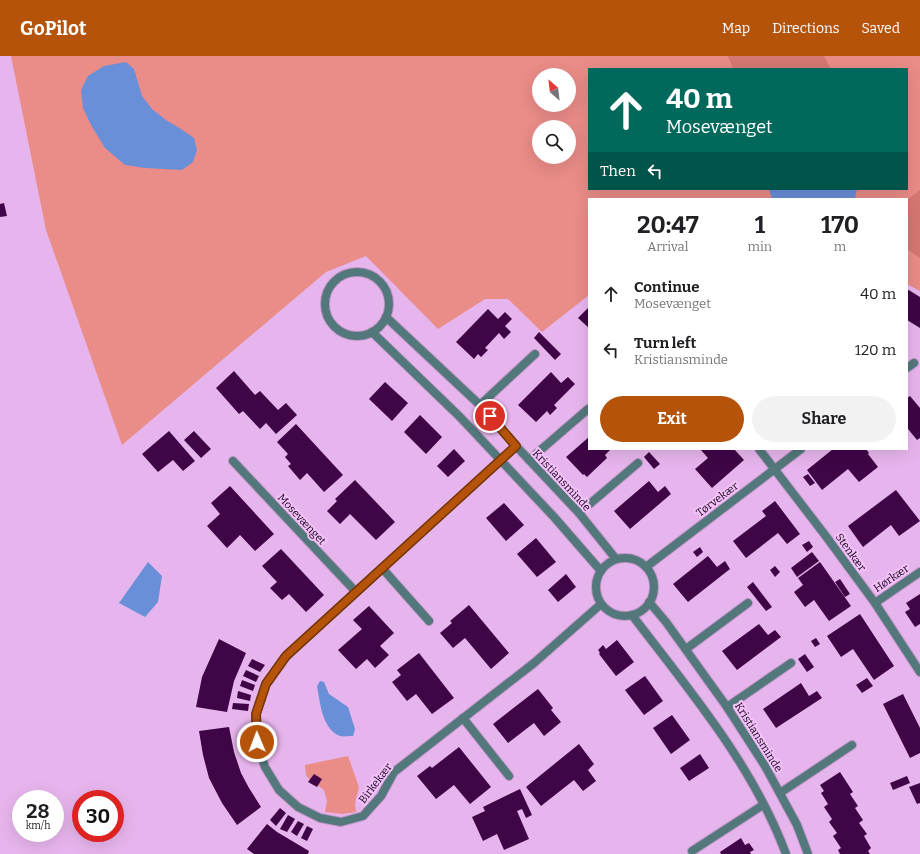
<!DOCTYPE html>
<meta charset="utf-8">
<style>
:root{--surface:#fff;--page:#f2f2f2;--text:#202124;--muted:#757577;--accent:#b45309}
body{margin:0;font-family:Bitter,serif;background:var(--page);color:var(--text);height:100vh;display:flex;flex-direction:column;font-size:15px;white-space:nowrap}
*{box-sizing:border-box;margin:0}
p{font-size:13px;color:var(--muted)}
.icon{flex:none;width:22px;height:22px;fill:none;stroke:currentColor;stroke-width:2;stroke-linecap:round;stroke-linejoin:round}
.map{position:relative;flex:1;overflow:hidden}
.details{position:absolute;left:588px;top:142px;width:320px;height:252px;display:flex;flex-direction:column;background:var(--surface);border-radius:0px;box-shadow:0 4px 16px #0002}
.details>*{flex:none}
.banner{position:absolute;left:588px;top:12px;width:320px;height:122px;border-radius:0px;box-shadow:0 4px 16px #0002;background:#00695c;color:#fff;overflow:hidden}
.needle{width:26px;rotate:332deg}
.fabs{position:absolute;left:532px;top:12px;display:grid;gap:8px}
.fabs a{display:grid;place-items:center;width:44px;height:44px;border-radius:50%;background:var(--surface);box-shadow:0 4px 16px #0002;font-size:20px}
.speed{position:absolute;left:12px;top:734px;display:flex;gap:8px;font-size:20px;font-weight:700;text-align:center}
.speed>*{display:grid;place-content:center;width:52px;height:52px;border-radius:50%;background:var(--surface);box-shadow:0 4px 16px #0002;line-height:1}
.speed small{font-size:10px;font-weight:400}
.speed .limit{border:6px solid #d22;background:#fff;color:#111}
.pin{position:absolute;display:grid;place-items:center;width:34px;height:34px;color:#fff;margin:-17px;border:2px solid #fff;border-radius:50%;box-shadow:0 1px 4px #0007}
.me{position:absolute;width:44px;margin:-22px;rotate:359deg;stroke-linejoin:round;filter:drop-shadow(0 0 3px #0008)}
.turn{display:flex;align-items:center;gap:14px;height:84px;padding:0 12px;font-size:18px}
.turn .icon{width:52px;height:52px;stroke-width:2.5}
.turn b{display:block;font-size:28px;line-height:34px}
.then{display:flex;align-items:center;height:38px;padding:0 12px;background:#0003;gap:8px;font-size:15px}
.eta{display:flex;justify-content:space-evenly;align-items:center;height:68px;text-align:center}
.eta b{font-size:24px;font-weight:700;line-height:28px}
.cta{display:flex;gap:8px;margin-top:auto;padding:8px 12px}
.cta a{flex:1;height:46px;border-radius:24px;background:var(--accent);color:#fff;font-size:16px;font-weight:700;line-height:46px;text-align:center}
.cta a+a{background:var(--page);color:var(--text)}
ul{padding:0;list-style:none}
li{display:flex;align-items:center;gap:12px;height:56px;padding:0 12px}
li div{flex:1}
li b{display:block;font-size:15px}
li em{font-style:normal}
header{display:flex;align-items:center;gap:24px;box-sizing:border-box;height:56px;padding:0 20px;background:var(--accent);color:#fff}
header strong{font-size:19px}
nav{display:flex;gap:22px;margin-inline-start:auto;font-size:14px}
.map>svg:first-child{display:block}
.green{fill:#ea8c88;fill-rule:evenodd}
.forest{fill:#d57773}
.water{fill:#6a8fd9}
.building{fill:#3f0546}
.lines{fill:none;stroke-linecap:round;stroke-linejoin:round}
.lane-casing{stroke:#c296c8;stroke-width:10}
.street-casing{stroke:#c296c8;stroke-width:10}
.lane{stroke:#53787b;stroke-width:8}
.street{stroke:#53787b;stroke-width:8}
.route-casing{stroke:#753606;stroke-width:10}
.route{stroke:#b45309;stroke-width:7}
.labels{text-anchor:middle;stroke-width:4;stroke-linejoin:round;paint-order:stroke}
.street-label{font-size:11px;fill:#1b091d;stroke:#f4c1fa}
</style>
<header>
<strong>GoPilot</strong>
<nav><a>Map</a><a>Directions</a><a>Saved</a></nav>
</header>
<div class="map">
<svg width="920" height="798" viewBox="0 0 920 798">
<rect width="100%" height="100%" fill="#e7b5ed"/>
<g class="green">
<path d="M11 0H920V235L907 228V143H589V239L542 276 508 243H485L438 273 366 200 326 216 122 389 46 174ZM589 13H907V133H589ZM539 19H569V49H539ZM539 71H569V101H539Z"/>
<polygon points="348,700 359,731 355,748 356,756 342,758 325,756 327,745 324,734 308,722 306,719 305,709"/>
</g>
<g class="forest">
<polygon points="728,0 824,0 831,13 733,13"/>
<polygon points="920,134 920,202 907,193 907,144"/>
</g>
<g class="water">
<polygon points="126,6 134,13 142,40 152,53 166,64 181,73 194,82 197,94 193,106 182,114 145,112 125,109 105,92 91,69 83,52 81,34 88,20 104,10"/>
<polygon points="769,133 857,133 855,143 772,143"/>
<polygon points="148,506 162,520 158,546 145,561 119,547"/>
<path d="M320 625 324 626 329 638 348 651 355 673 353 680C349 680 343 681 340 680 322 673 320 646 317 630Z"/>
</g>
<g class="building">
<polygon points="4,147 7,160 0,161 0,148"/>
<polygon points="907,233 920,241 920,272 907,264"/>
<polygon points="589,251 589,272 578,262"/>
<polygon points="488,253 498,263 505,256 512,263 505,270 511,276 504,283 499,277 485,292 488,294 481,301 478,298 474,303 456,286"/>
<polygon points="539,276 561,298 555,304 534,282"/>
<polygon points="234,315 255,339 260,335 278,354 286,347 297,359 276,378 266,367 260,373 243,355 239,358 216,332"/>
<polygon points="551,316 561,327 568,321 575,328 554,349 557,352 550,359 547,355 536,366 518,349"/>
<polygon points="385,326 408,347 392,365 369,343"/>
<polygon points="910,340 920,352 920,382 917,384 908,373 907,373 907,342"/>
<polygon points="420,359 442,381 426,398 404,376"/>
<polygon points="296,368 343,419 324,436 307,417 300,424 288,410 291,408 285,401 288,398 277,386"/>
<polygon points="169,375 195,405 183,415 173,404 158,416 142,398"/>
<polygon points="194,375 211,393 201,402 184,384"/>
<polygon points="589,381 589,393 611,393 605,399 607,402 587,421 584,418 583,419 566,401"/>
<polygon points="454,393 465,405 448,421 437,410"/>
<polygon points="700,393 734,393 744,404 712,432 695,413 708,402"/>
<polygon points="833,393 866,393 869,397 868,398 878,411 859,426 848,413 822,434 807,414"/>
<polygon points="649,396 660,408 654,413 644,401"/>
<polygon points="808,418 815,427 810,430 803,421"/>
<polygon points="355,424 395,466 376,484 350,458 340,468 327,455 337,445 335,443"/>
<polygon points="649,425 658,436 665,430 671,438 630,473 614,455"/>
<polygon points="230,430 274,478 255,495 240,479 227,492 207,470 220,458 211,447"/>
<polygon points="896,434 920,465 899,480 891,469 863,491 848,470"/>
<polygon points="775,445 800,478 787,488 778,477 746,502 733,485 766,460 762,455"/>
<polygon points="504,447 524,469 506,485 486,462"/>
<polygon points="536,482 556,506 537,521 517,498"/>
<polygon points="809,485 813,491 807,496 802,489"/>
<polygon points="700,491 703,496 697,501 693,496"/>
<polygon points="281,493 324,539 306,556 289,538 282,544 270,532 277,526 262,510"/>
<polygon points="812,496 819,505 797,521 791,512"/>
<polygon points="708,500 717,511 725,505 730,513 688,546 673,528"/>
<polygon points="820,506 851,550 829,565 814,544 805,551 794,536 803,529 798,522"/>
<polygon points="775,510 780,516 775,521 770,514"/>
<polygon points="566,518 576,531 558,546 548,534"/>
<polygon points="840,523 850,538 845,541 835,526"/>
<polygon points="753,526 772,551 766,555 747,531"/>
<polygon points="920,538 920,568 915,571 905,556 910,553 906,547"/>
<polygon points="469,549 509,597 491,613 465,582 453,592 440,577 452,567 450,565"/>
<polygon points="369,550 394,577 380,590 389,599 375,612 367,603 356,613 338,594 362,573 353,564"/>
<polygon points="860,558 894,610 874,624 853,593 841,601 827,580"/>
<polygon points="759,568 768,579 775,574 781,581 737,614 722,595"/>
<polygon points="816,582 820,588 815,591 811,585"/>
<polygon points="219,583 246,597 234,625 227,656 196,651 202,621"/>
<polygon points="617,584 634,606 616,620 599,598 600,597 598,594 603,589 606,593"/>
<polygon points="419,597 454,642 432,658 416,638 407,645 392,626 401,619 397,614"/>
<polygon points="805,598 814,611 807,616 798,603"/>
<polygon points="252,603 265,609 260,616 248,610"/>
<polygon points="246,614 259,620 256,626 243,620"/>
<polygon points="645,620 663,645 644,659 625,634"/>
<polygon points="867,622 873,630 862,637 856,629"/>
<polygon points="242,624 255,629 253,635 240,630"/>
<polygon points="801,627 809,640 817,635 822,642 776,672 763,653"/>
<polygon points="538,633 553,652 551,654 561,666 544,680 534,667 508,687 493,668"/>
<polygon points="238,635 251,639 250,645 237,642"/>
<polygon points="903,638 920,672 920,697 910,702 883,648"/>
<polygon points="233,647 249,648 248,655 232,653"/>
<polygon points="672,659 690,684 671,698 653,672"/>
<polygon points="229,671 234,696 241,717 249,732 261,751 237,769 222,747 209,722 203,699 199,675"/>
<polygon points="579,688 594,708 588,714 596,725 583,735 574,724 541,750 526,731"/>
<polygon points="459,691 491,731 470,748 454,729 436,743 417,720 430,710 432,712"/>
<polygon points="700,698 709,712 689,725 680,712"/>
<polygon points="840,716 853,736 850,738 858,750 855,752 863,764 859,767 867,778 864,780 871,792 868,795 870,798 840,798 838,794 841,792 833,780 837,777 829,766 832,763 824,751 828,748 821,737 824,735 820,729"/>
<polygon points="314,718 322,723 317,731 308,726"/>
<polygon points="907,720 910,727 893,734 890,727"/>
<polygon points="920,727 920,747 917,748 909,731"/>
<polygon points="520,733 532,759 526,762 522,753 517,755 529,783 504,794 497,778 483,785 472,761 485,755 483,751"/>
<polygon points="280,752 286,757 276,770 270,764"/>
<polygon points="288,759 295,763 287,776 280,773"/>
<polygon points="298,765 304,768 297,780 291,776"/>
<polygon points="267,768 277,776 309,795 308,798 254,798 247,793"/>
<polygon points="307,770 313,773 307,785 301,782"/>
<polygon points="741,782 745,789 749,787 754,794 750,796 751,798 721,798 720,796"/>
</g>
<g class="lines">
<defs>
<g id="lane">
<polyline points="480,349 535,298"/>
<polyline points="529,404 588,353"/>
<polyline points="579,457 638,407"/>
<polyline points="382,512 429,565"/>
<polyline points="686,593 748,547"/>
<polyline points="727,651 791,607"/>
<polyline points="780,737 852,689"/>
<polyline points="692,795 763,749"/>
</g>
<g id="street">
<circle cx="357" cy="248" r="32"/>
<polyline points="386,261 482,351 516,390 579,457 616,503"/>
<polyline points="372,276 460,361 554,461 601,515"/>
<polyline points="907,312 914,307"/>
<polyline points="516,390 286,600 266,628 256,658 257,686 265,711 279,734 298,751 320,762 341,766 363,760 381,740 394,716 534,607 601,548"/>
<polyline points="759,393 825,479 875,547 920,616"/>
<polyline points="233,405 356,536"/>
<circle cx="625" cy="531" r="29"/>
<polyline points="646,511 801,393"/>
<polyline points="649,546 666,566 727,651 765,710 797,769 808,798"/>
<polyline points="875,547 920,516"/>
<path d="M632 559C689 634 753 709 786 798"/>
<polyline points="463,662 509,720"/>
</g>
</defs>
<use href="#lane" class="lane-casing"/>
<use href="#street" class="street-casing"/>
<use href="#lane" class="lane"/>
<use href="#street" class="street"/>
</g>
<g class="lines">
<defs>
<polyline id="route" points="257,686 256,658 266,628 286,600 516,390 490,360"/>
</defs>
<use href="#route" class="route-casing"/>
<use href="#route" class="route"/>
</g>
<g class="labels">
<g class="street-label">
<text transform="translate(562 424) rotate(47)" y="4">Kristiansminde</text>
<text transform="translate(717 443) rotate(-37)" y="4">Tørvekær</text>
<text transform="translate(302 463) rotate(47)" y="4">Mosevænget</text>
<text transform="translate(851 496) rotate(54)" y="4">Stenkær</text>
<text transform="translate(891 522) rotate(-34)" y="4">Hørkær</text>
<text transform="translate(759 681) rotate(58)" y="4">Kristiansminde</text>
<text transform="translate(375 727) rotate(-53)" y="4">Birkekær</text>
</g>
</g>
</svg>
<div class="fabs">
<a><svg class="needle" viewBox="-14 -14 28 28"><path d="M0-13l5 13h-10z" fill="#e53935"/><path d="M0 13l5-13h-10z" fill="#757577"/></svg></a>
<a><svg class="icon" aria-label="search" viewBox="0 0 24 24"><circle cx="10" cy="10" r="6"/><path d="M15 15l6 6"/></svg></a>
</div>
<div class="speed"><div>28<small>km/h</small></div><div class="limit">30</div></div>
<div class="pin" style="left:490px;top:360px;background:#d93025"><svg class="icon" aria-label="arrive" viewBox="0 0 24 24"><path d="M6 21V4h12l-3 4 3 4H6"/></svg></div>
<svg class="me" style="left:257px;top:686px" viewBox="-20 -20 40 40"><circle r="17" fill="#b45309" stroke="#fff" stroke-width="3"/><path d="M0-11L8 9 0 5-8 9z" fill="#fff"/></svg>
<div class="banner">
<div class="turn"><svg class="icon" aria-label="ahead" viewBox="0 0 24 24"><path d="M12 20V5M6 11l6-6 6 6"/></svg><div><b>40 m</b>Mosevænget</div></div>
<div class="then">Then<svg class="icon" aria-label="left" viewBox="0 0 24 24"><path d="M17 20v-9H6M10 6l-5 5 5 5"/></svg></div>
</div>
<section class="details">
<div class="eta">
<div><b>20:47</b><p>Arrival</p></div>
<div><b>1</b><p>min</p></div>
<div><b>170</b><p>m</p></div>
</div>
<ul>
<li><svg class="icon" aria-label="ahead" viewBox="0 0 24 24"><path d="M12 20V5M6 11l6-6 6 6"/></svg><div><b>Continue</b><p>Mosevænget</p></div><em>40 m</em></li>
<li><svg class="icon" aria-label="left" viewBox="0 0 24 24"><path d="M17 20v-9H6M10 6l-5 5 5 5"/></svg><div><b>Turn left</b><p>Kristiansminde</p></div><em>120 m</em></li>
</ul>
<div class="cta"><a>Exit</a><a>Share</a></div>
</section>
</div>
